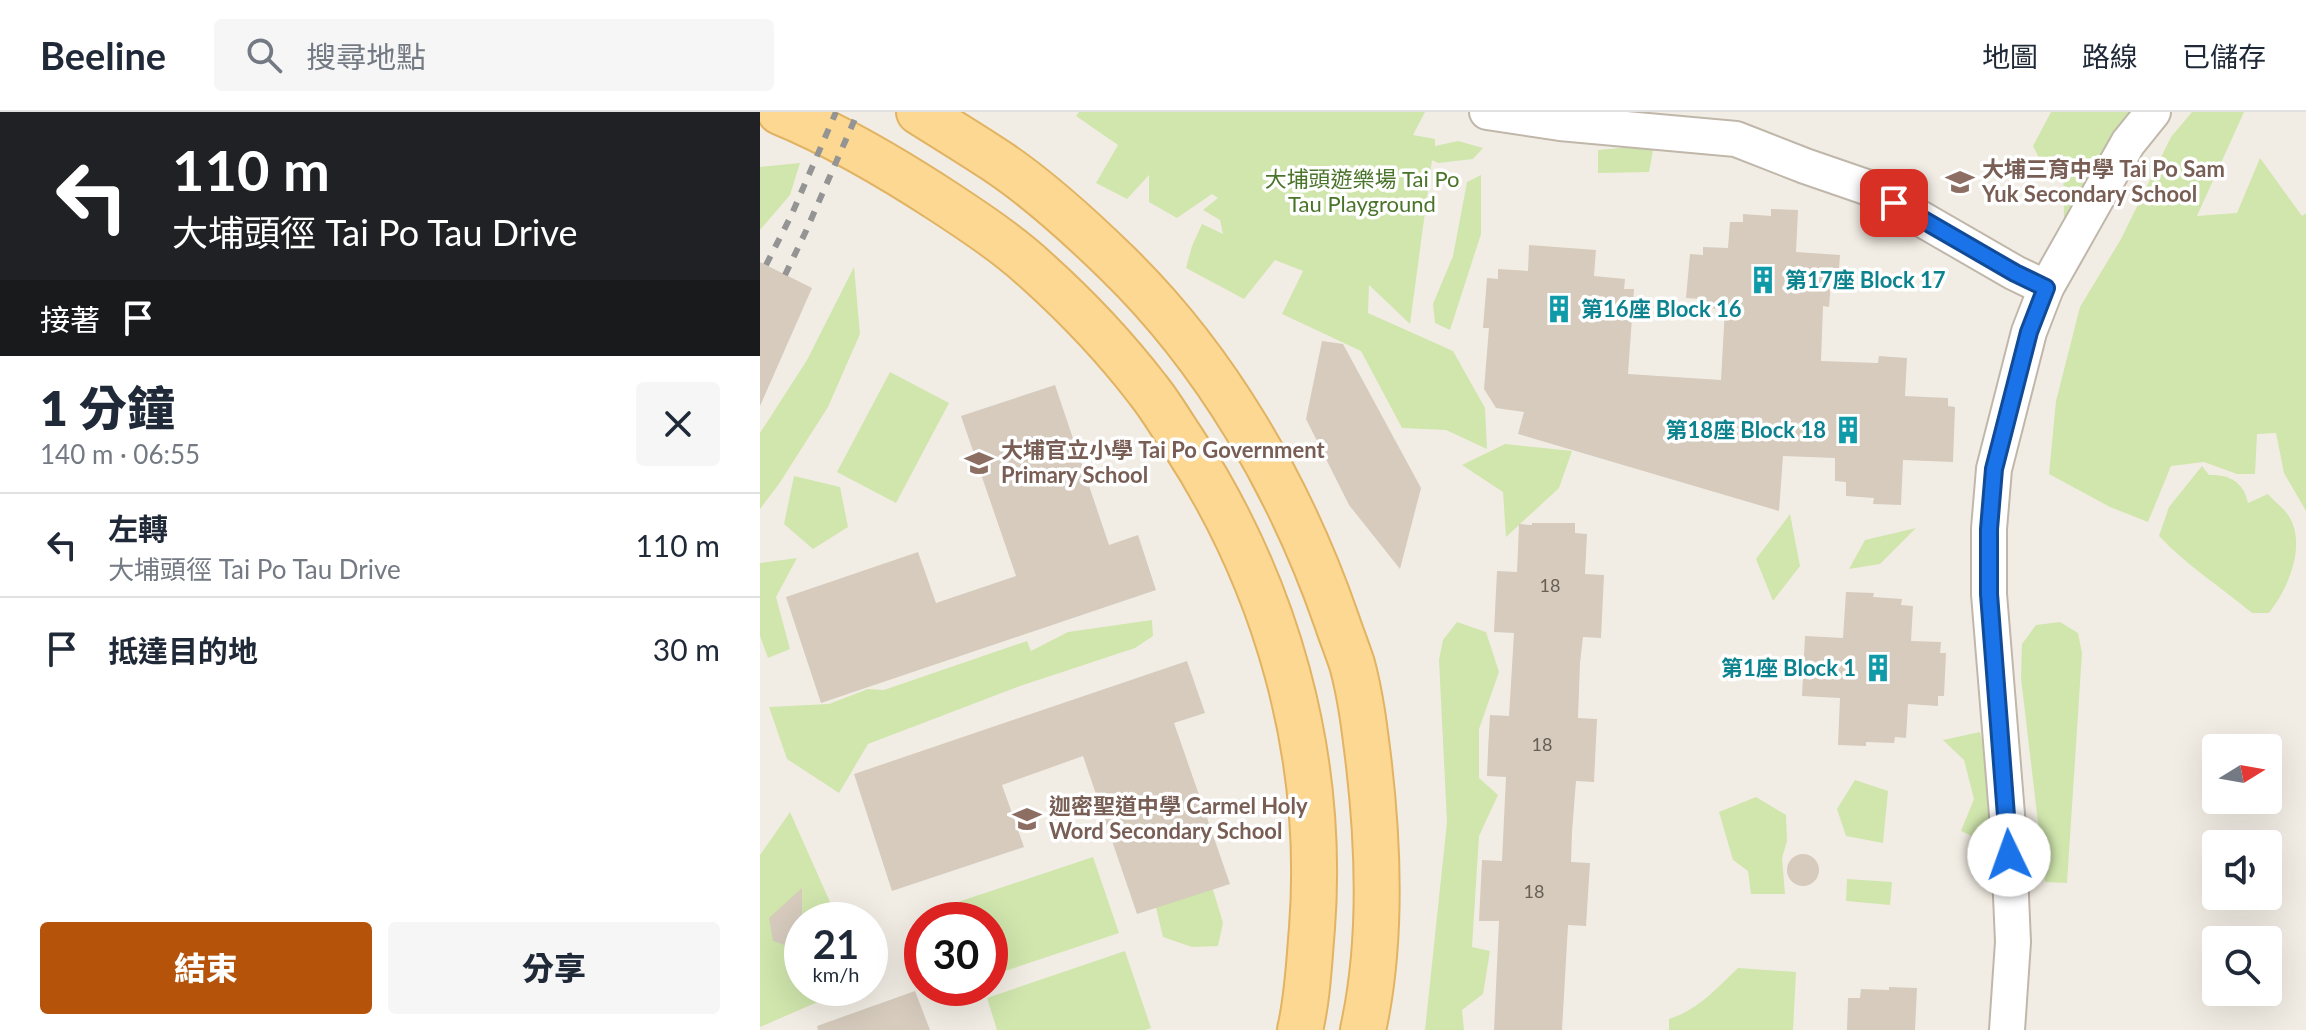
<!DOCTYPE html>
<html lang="zh-TW">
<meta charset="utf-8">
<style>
:root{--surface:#fff;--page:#f6f6f7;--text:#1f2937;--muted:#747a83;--line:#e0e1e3;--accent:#b45309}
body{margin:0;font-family:Lato,"Noto Sans TC",sans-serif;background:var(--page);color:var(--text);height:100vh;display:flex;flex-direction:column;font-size:30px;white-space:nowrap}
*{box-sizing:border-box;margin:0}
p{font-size:26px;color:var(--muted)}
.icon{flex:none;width:44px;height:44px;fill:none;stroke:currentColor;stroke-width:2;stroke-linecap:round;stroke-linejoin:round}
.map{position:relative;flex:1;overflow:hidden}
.drawer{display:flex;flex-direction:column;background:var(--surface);width:760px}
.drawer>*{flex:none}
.guide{background:#202124;color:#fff;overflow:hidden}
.needle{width:52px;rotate:79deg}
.buttons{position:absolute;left:1442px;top:622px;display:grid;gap:16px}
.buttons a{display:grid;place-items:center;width:80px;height:80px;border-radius:8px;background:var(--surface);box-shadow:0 8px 32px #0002;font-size:40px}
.speed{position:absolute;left:24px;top:790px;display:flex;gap:16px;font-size:40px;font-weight:700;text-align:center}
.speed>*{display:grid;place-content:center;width:104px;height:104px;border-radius:50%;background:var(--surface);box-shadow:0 8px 32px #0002;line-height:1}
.speed small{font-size:20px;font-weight:400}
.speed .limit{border:12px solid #d22;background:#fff;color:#111}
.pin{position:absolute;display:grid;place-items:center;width:68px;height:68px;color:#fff;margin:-34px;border-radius:16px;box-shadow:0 4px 12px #0006}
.me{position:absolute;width:88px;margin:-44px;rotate:357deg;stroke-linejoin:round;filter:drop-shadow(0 0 6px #0008)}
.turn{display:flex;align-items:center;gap:28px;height:168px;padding:0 40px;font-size:36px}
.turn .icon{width:104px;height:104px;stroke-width:2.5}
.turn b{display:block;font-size:56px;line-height:68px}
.then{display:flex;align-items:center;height:76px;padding:0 40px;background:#0003;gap:16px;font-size:30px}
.round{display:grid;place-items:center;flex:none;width:84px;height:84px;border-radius:8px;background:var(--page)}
.overview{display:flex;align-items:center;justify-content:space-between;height:136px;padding:0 40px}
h1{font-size:48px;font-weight:800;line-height:60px}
.button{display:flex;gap:16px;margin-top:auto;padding:16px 40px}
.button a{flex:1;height:92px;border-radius:8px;background:var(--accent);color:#fff;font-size:32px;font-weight:800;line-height:92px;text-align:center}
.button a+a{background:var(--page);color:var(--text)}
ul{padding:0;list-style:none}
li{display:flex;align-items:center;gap:24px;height:104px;padding:0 40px;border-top:2px solid var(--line)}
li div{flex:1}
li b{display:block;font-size:30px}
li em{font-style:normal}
header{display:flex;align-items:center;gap:48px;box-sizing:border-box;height:112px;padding:0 40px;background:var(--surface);border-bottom:2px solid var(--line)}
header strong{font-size:38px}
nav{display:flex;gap:44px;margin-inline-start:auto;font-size:28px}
.search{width:560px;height:72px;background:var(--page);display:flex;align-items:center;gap:20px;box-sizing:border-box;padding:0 28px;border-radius:8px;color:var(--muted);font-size:30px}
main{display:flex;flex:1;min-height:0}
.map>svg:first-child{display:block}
.green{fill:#d0e6ad}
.building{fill:#d6cbbd}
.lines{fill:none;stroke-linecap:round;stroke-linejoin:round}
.minor-casing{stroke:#c0b7aa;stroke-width:38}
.major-casing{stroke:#e1b363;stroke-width:48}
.minor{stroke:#fff;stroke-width:34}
.major{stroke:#fcd893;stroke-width:44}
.rail{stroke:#949494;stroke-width:6;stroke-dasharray:10 10;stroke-linecap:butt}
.route-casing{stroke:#114b97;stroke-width:20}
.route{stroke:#1a73e8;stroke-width:14}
.labels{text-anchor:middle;stroke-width:7;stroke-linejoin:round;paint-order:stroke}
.number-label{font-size:18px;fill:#686056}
.education-label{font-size:22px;font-weight:bold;fill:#785e54;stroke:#fff;text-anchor:start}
.park-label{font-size:22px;fill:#4a7429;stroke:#fff}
.culture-label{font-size:22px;font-weight:bold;fill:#0d838f;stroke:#fff;text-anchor:start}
</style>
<header>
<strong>Beeline</strong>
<div class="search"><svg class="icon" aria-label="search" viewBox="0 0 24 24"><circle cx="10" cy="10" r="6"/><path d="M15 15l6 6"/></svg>搜尋地點</div>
<nav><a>地圖</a><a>路線</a><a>已儲存</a></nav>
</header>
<main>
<section class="drawer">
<div class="guide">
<div class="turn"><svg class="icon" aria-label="left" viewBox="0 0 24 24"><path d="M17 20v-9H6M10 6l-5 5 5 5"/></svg><div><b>110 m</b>大埔頭徑 Tai Po Tau Drive</div></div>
<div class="then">接著<svg class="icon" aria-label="arrive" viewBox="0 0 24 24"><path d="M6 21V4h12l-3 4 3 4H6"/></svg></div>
</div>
<div class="overview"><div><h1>1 分鐘</h1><p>140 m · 06:55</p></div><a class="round"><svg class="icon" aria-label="close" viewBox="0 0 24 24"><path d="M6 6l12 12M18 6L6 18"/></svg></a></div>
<ul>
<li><svg class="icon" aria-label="left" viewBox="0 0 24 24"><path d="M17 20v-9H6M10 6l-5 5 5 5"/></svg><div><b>左轉</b><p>大埔頭徑 Tai Po Tau Drive</p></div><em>110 m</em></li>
<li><svg class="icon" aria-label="arrive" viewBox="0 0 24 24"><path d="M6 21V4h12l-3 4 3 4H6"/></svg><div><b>抵達目的地</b></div><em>30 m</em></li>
</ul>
<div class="button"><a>結束</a><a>分享</a></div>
</section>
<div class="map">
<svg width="1546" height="918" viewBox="0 0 1546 918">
<rect width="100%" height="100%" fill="#f2ede4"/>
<g class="green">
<polygon points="319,0 665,0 653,23 675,27 675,34 698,29 723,36 713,47 678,51 672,48 650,212 609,173 608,201 693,239 725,296 727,337 686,318 642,316 601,239 522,202 543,159 515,148 484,187 426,156 432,134 442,112 463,122 460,108 443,98 458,86 452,82 417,106 389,90 389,63 367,87 336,71 358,33 316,4"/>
<polygon points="1291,0 1380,0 1304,108 1303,42 1282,52 1273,34"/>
<polygon points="1432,0 1484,0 1437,104 1477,101 1500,46 1542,104 1546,101 1546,399 1524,361 1516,321 1497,322 1495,362 1477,362 1444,350 1411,354 1388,410 1350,395 1289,362 1296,289 1320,195 1361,127 1411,25"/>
<polygon points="894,33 889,60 838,61 838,38"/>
<polygon points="40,51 30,83 0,118 0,55"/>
<polygon points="721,63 721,122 690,218 675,211 673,192 693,144 707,70"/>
<polygon points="94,155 100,222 68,295 19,372 0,397 0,321 47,248"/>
<polygon points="130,260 189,291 136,391 77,360"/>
<polygon points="745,332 812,339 799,376 746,425 743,380 702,353"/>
<path d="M1442 354 1449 363C1469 362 1484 370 1488 391L1508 382C1514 389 1525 397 1530 406 1546 435 1528 477 1509 501H1492C1461 475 1427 454 1399 424L1409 395Z"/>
<polygon points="34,364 80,375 88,415 53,437 24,412"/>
<polygon points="1030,402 1040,454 1013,489 996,447"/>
<polygon points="1156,416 1120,452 1089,457 1105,428"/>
<polygon points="37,446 16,485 30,537 8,546 0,524 0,451"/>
<polygon points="392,508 393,524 375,536 260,574 108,632 79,681 27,647 9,595 69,592 108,577 124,578 267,529 271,539 308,520"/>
<polygon points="697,510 726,520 739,560 719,617 719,666 738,683 719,724 712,835 730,839 723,882 702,898 704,918 665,918 687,710 679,548 683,528"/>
<polygon points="1300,510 1318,521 1322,541 1307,771 1285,770 1261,566 1262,532 1276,513"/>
<polygon points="1220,620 1245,728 1231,733 1201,719 1214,687 1204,648 1183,628"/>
<polygon points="1095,668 1128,679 1123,731 1086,724 1077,697"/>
<polygon points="996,685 1026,703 1027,729 1022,746 1025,782 991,782 988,759 973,748 959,700"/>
<polygon points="30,700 78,808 42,808 42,876 90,876 0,915 0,743"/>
<polygon points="333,745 359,821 230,864 230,808 201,808 195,791"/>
<polygon points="1087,767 1132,770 1130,793 1086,789"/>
<polygon points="451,771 463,811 458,834 432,835 403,825 393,783"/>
<polygon points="365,839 391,916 385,918 237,918 227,886"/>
<path d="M978 856 1036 860 1033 918H909V907C938 898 957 876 978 856Z"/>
</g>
<g class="building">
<polygon points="1011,97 1038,98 1036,140 1080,143 1078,169 1071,169 1069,195 1063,194 1061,249 1118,251 1119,244 1147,246 1145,284 1188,286 1188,294 1195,295 1193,350 1143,348 1141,393 1113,392 1114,386 1086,384 1086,370 1075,369 1075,346 1023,344 1019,399 758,322 764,300 736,296 724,277 729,216 723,216 727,166 738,167 738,157 768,159 769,133 836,138 834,164 865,167 864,177 874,177 868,262 961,268 965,197 940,196 940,187 926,186 930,142 943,143 943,135 968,136 970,110 983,110 983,102 1011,104"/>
<polygon points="0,150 52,176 0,294"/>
<polygon points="562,229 583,232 661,376 640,457 589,393 546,307"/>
<polygon points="295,273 349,433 378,423 396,478 61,591 26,485 158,440 176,491 256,464 201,304"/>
<polygon points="772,411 815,411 815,421 827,422 825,462 844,463 841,526 823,525 820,551 818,606 837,607 834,670 816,669 812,720 811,750 830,751 826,814 808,813 802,918 734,918 739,809 719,809 722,748 742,749 746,665 727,664 728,638 730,603 749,604 754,521 734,520 737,459 757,460 759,412 772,413"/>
<polygon points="1086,480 1114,481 1113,485 1142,487 1141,493 1153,494 1151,529 1181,530 1180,541 1186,541 1184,584 1178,584 1178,594 1148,592 1146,626 1135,625 1134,631 1106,630 1106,634 1078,633 1080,586 1042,584 1045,524 1083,526"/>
<polygon points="427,549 445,601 414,611 470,772 377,802 323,644 242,673 264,735 132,779 94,662"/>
<circle cx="1043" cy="758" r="16"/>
<polygon points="42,776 42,839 13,829 9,806"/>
<polygon points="1129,875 1157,876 1155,918 1087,918 1088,886 1100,886 1101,877 1129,878"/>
<polygon points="155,879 170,918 58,918 57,914"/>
</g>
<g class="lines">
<defs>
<g id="minor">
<polyline points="727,0 800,11 976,27 1045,54 1106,75 1255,161 1286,176"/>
<polyline points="1247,918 1253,830 1248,715 1229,482 1229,417 1234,357 1269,220 1286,176 1368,31 1393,0"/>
</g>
<g id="major">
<path d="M20 0C78 24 132 56 184 90 216 111 249 133 277 159 317 195 355 235 388 278 401 294 411 312 422 328 517 473 565 643 552 816 549 850 548 884 540 918"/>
<path d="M159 0C186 17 214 34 241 52 282 80 320 115 356 150 456 247 530 375 576 507 581 522 587 537 592 552 601 585 605 620 609 653 619 740 622 832 603 918"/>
</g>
</defs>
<use href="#minor" class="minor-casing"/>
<use href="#major" class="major-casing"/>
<use href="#minor" class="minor"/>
<use href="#major" class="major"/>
<g class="rail">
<polyline points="6,153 31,104 76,0"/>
<polyline points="25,163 46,119 98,0"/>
</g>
</g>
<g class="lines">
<defs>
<polyline id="route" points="1134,91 1255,161 1286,176 1269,220 1234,357 1229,417 1229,482 1249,743"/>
</defs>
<use href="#route" class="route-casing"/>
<use href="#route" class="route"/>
</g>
<defs>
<symbol id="school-bare" viewBox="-9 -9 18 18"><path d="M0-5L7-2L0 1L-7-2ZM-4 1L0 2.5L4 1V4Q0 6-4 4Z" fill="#8d6e63" stroke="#fff" stroke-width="2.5" paint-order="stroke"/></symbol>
<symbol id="building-bare" viewBox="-9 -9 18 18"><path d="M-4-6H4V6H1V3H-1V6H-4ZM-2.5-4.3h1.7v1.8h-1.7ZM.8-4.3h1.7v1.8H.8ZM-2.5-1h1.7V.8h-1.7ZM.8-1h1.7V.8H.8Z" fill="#0f9aa8" stroke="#fff" stroke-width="2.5" paint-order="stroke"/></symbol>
</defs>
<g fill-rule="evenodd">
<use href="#school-bare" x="1180" y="50" width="40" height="40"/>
<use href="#building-bare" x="983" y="148" width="40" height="40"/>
<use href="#building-bare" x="779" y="177" width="40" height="40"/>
<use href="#building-bare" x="1068" y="298" width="40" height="40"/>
<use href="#school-bare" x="199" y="331" width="40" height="40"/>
<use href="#building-bare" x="1098" y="536" width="40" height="40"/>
<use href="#school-bare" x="247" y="687" width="40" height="40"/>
</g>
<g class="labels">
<g class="number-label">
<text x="790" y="480">18</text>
<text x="782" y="639">18</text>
<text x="774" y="786">18</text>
</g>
<g class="education-label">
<text x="1222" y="65">大埔三育中學 Tai Po Sam<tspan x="1222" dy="25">Yuk Secondary School</tspan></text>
<text x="241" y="346">大埔官立小學 Tai Po Government<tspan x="241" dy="25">Primary School</tspan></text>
<text x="289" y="702">迦密聖道中學 Carmel Holy<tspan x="289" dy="25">Word Secondary School</tspan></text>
</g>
<g class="park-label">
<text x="602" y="75">大埔頭遊樂場 Tai Po<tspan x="602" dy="25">Tau Playground</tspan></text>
</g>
<g class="culture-label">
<text x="1025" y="176">第17座 Block 17</text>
<text x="821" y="205">第16座 Block 16</text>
<text x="1066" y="326" text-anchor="end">第18座 Block 18</text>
<text x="1096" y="564" text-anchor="end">第1座 Block 1</text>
</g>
</g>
</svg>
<div class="buttons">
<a><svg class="needle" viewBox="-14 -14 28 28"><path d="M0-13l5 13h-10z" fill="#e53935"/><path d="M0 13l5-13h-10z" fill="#747a83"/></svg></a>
<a><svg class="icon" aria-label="sound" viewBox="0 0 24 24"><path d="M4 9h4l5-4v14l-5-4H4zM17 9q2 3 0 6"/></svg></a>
<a><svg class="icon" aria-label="search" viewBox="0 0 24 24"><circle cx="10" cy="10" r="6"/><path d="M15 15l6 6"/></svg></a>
</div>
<div class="speed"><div>21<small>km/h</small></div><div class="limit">30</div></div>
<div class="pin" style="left:1134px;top:91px;background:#d93025"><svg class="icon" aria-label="arrive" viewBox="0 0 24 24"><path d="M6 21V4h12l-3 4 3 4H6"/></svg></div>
<svg class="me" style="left:1249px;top:743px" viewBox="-20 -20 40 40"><circle r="19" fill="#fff"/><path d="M0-13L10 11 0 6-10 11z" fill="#1a73e8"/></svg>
</div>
</main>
